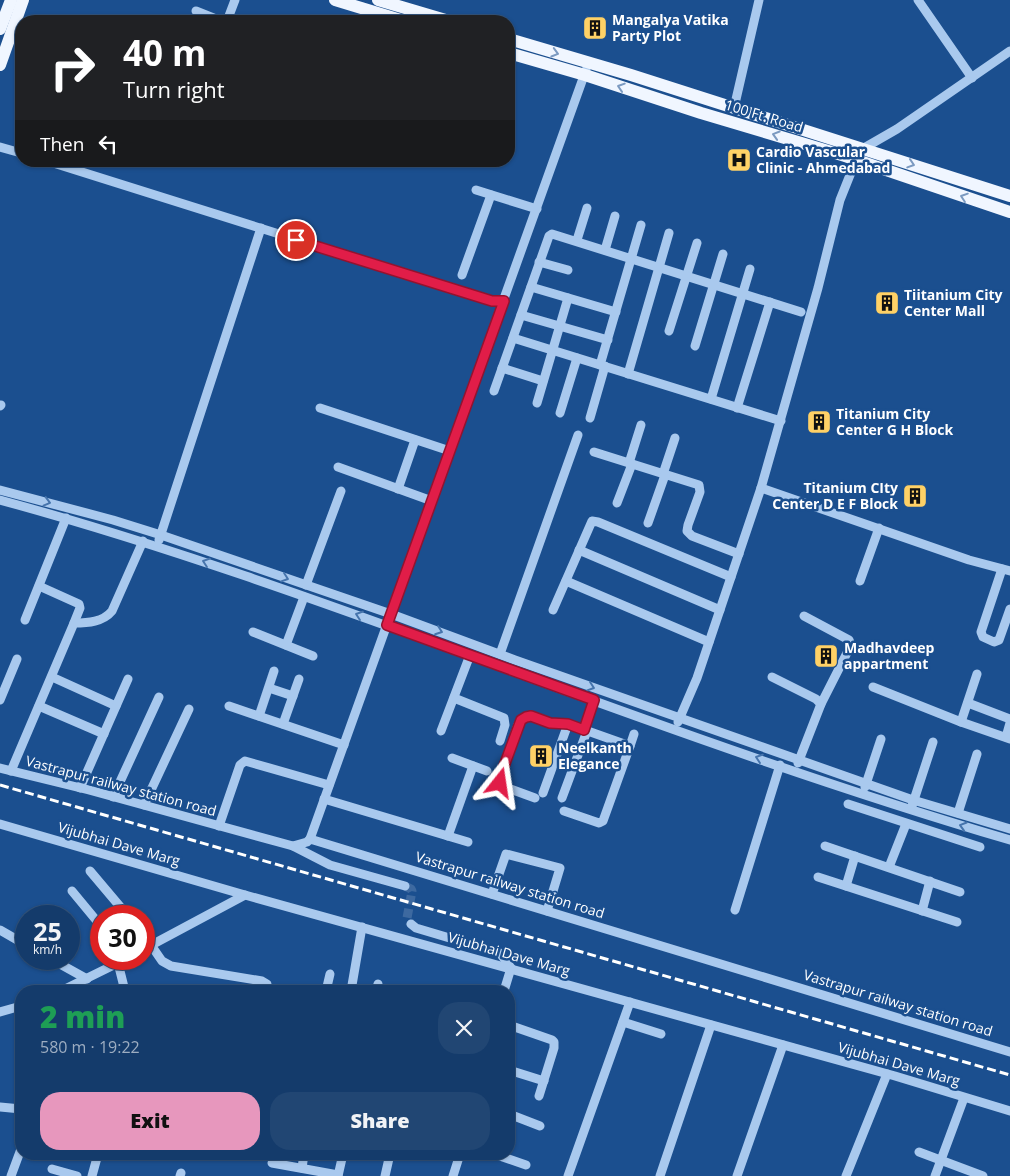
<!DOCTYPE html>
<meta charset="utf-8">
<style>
:root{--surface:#143b6b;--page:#214673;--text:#f1f3f6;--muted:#9dadc1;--line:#33557e;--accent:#e797bd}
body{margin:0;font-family:"Open Sans",sans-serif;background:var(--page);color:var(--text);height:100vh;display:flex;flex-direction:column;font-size:19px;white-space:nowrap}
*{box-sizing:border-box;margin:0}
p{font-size:16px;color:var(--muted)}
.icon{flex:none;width:28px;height:28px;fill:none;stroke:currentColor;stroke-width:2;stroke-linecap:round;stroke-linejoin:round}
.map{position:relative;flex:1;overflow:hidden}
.details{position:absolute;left:15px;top:985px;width:500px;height:175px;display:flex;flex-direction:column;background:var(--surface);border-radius:20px;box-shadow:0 1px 4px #0004,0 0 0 1px var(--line)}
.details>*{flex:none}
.banner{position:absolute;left:15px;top:15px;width:500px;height:152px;border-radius:20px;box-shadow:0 1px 4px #0004,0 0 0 1px var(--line);background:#202124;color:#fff;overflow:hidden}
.speed{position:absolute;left:15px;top:905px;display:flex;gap:10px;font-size:25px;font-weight:700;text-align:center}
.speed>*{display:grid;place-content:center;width:65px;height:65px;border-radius:50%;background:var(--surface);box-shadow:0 1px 4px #0004,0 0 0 1px var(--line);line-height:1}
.speed small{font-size:12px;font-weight:400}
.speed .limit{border:8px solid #d22;background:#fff;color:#111}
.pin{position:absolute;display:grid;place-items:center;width:42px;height:42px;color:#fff;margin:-21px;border:2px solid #fff;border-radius:50%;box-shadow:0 1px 5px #0007}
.me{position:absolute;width:55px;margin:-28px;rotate:15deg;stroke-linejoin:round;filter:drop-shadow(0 0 4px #0008)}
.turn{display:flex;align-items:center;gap:18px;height:105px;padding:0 25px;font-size:22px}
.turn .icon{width:65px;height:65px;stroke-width:2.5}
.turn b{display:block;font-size:35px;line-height:42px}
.then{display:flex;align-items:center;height:48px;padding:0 25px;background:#0003;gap:10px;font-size:19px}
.round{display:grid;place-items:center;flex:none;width:52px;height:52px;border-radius:20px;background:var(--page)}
.overview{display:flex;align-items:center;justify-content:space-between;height:85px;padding:0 25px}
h1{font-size:30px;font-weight:800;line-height:38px;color:#1e9e55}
.button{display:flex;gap:10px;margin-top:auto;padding:10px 25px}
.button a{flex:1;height:58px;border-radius:20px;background:var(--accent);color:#111;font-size:20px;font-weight:800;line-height:58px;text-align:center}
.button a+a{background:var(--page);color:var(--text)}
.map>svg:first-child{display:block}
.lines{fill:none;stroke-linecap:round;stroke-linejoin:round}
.minor-tunnel{stroke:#3d69a0;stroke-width:9;stroke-dasharray:9 4.5;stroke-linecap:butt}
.minor{stroke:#a9c9ee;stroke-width:9}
.major{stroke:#f0f6ff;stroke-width:12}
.rail{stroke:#fff;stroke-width:3;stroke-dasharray:9 4;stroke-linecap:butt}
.oneway{stroke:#7b9ac1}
.oneway2{stroke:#4674ac}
.route-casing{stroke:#92132f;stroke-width:12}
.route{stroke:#e11d48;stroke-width:9}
.labels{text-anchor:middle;stroke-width:5;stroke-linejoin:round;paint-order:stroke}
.poi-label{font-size:14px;font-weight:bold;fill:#fff;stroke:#1b4f8f;text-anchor:start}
.street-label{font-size:14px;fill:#fff;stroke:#1b4f8f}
</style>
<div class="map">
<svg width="1010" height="1176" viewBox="0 0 1010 1176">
<rect width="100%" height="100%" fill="#1b4f8f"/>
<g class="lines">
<polyline class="minor-tunnel" points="405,886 411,889 412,891 407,918 411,924"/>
<g class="minor">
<polyline points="918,0 972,78"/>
<polyline points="196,11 216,19"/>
<polyline points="227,21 235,0"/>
<polyline points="734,108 759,0"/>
<polyline points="0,147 21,153"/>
<polyline points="47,161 492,301 503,301"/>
<polyline points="476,190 537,209"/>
<polyline points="577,240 587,208"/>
<polyline points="605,250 615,216"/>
<polyline points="539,262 568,270"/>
<polyline points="462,275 491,195"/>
<polyline points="531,287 616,312"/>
<polyline points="521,315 608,340"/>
<polyline points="669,331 697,243"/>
<polyline points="513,338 781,421"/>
<polyline points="695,346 723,254"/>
<polyline points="600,365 641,225"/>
<polyline points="502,368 543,381"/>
<polyline points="628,374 669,233"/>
<polyline points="494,391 549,236 552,234 801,312"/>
<polyline points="711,399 750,269"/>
<polyline points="537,403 568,298"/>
<polyline points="0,406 1,405"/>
<polyline points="320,408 450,451"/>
<polyline points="737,408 770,302"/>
<polyline points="560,413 577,358"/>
<polyline points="590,418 605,366"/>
<polyline points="594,452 699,485 700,492 688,525 687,531 692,536 739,554"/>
<polyline points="629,463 641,425"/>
<polyline points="338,467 432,501"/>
<polyline points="663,474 675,438"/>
<polyline points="761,488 969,560 1010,571"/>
<polyline points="398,489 415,440"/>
<polyline points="0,490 113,520 161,535 391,614 515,660 913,800 1010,829"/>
<path d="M0 500C169 546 333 606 498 666 667 728 837 789 1010 840"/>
<polyline points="617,503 632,464"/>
<polyline points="648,523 665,475"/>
<polyline points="159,540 261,228"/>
<polyline points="579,550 720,610"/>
<polyline points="1002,569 981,632 983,637 994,642 999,640 1010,609"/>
<polyline points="566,581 709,642"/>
<polyline points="860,581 879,528"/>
<polyline points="306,585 341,491"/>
<polyline points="39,586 79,604 80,608 74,623"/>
<polyline points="553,610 592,521 598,522 731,577"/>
<polyline points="25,620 66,518"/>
<polyline points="253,632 313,656"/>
<polyline points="286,645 304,597"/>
<polyline points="500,654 578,435"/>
<polyline points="977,674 961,722 1010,739"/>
<polyline points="52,677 116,706"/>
<polyline points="772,677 816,699 821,704"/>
<polyline points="873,687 961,722"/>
<polyline points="269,688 293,696"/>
<polyline points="454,698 504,718 505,725 500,741"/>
<polyline points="0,700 17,659"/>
<polyline points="968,703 1010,719"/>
<polyline points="39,706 104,734"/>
<polyline points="229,706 344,745"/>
<polyline points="259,716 274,671"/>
<polyline points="678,722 697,678 761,488 818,288 840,200 856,160 864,148 897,129 1010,51"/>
<polyline points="283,724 299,679"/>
<polyline points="584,730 594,700"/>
<polyline points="441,731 470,655"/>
<polyline points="1006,737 1010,723"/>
<polyline points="452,758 487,771"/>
<polyline points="798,763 821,704 851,645 849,640 804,616"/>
<polyline points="0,768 89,790 293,846 307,842 310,839 1010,1052"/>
<path d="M11 771 74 623C88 623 103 622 112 611L143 541"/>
<polyline points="865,787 881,739"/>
<polyline points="80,788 128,679"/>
<polyline points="543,793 568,724"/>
<polyline points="113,797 159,697"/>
<polyline points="535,798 505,787 500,783 500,777 518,725 523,718 529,716 551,723 568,724 630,746 634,734"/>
<polyline points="562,798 587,731"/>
<polyline points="324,799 468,842"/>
<polyline points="848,804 980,847"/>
<polyline points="144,805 189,709"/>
<polyline points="912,806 933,742"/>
<polyline points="564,811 599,823 603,821 630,746"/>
<polyline points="958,813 977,754"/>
<polyline points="0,824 245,895 895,1076 1010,1111"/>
<polyline points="219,826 240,765 245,761 329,785"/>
<polyline points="448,836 473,766"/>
<polyline points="310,839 586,70"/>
<polyline points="293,846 330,865 405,886"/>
<polyline points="825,846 960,892"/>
<polyline points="889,867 906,824"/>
<polyline points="90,871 128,916"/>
<polyline points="818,877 957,922"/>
<polyline points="846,886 855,856"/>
<polyline points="72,891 101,926"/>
<polyline points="492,894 506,854 560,868 547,911"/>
<polyline points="735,910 780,765"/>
<polyline points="922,911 930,881"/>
<polyline points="411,924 416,928 500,953 511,968 504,991"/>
<polyline points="0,930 26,945"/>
<polyline points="144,935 162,961 171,966 262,981 267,984 267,991"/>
<polyline points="144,949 245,895"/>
<polyline points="51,959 87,979"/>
<polyline points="118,963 125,991"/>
<polyline points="61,991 126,959"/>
<polyline points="326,991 330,974"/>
<polyline points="351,991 362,927"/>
<polyline points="376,991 378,984"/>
<polyline points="0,1012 21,1006"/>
<polyline points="623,1022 661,1034"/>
<polyline points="509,1025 552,1040 554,1042 554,1048 539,1096"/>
<polyline points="509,1070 544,1081"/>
<polyline points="0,1107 21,1109"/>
<polyline points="509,1114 540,1126"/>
<polyline points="919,1152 983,1176"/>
<polyline points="494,1154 526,1165"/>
<polyline points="272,1163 338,1175"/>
<polyline points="302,1168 304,1154"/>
<polyline points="52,1169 77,1176"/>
<polyline points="11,1176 21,1149"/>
<polyline points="92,1176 98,1154"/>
<polyline points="180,1176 181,1173"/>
<polyline points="338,1176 343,1154"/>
<polyline points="385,1176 390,1154"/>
<polyline points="453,1176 460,1154"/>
<polyline points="568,1176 630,1002"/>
<polyline points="660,1176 711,1025"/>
<polyline points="737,1176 783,1045"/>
<polyline points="846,1176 887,1074"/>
<polyline points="935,1176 964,1098"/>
</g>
<g class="major">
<polyline points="335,0 404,21"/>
<polyline points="378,0 449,21"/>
<polyline points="0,29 11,0"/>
<polyline points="509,39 631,75 1010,196"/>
<polyline points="509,53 585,75 701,113 845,156 1010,212"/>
<polyline points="0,65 23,0"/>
</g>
<polyline class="rail" points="0,785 1010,1075"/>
</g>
<defs><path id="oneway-chevron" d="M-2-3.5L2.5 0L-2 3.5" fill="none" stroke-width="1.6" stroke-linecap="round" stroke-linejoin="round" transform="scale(1.25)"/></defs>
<g class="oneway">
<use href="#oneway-chevron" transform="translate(555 53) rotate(16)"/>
<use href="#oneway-chevron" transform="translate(621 87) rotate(-162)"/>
<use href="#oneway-chevron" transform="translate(776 135) rotate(-163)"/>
<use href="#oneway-chevron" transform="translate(911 164) rotate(18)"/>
<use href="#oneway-chevron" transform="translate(964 197) rotate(-161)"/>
</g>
<g class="oneway2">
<use href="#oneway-chevron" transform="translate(47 502) rotate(15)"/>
<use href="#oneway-chevron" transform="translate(206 562) rotate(-161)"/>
<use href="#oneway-chevron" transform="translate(285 578) rotate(19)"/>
<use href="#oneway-chevron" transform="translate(359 615) rotate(-161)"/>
<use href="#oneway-chevron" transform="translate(439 631) rotate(20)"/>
<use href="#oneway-chevron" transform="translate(591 687) rotate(19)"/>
<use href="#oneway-chevron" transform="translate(759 758) rotate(-161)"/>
<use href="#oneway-chevron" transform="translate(963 826) rotate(-163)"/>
</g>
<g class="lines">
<defs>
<polyline id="route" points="296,240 492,301 504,301 387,625 594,700 584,730 568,724 550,723 531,716 526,717 521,720 500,777 500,783"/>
</defs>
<use href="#route" class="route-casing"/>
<use href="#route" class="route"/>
</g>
<defs>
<symbol id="building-square" viewBox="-11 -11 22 22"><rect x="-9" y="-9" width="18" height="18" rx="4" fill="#ffd166" stroke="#1b4f8f"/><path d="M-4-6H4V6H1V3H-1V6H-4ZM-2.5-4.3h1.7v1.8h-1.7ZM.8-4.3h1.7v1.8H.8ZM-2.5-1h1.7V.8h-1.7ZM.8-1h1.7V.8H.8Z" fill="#111"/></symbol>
<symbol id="hospital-square" viewBox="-11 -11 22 22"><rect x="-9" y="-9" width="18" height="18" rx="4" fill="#ffd166" stroke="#1b4f8f"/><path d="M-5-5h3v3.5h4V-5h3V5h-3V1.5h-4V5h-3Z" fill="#111"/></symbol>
</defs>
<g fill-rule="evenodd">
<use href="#building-square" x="581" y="14" width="28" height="28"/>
<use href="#hospital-square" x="725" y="146" width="28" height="28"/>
<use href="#building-square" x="873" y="289" width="28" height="28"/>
<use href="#building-square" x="805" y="408" width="28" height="28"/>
<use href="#building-square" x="901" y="482" width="28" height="28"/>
<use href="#building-square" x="812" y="642" width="28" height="28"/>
<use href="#building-square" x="527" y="742" width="28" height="28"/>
</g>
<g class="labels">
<g class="poi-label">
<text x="612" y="25">Mangalya Vatika<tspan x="612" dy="16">Party Plot</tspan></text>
<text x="756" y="157">Cardio Vascular<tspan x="756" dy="16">Clinic - Ahmedabad</tspan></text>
<text x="904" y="300">Tiitanium City<tspan x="904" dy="16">Center Mall</tspan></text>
<text x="836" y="419">Titanium City<tspan x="836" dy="16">Center G H Block</tspan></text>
<text x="898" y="493" text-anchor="end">Titanium CIty<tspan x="898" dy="16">Center D E F Block</tspan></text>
<text x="844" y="653">Madhavdeep<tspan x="844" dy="16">appartment</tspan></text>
<text x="558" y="753">Neelkanth<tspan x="558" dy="16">Elegance</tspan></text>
</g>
<g class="street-label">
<text transform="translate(764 116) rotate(17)" y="5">100 Ft. Road</text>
<text transform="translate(121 786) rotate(15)" y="5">Vastrapur railway station road</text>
<text transform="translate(119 844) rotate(16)" y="5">Vijubhai Dave Marg</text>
<text transform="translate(510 885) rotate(17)" y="5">Vastrapur railway station road</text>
<text transform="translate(509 954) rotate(16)" y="5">Vijubhai Dave Marg</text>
<text transform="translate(898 1003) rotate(17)" y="5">Vastrapur railway station road</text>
<text transform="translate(899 1064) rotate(16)" y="5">Vijubhai Dave Marg</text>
</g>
</g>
</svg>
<div class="speed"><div>25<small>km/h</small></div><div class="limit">30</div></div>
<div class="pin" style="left:296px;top:240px;background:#d93025"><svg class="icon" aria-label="arrive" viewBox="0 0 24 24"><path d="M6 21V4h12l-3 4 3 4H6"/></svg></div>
<svg class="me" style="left:500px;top:783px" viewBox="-20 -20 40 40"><path d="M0-17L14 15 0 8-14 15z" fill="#e11d48" stroke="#fff" stroke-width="4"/></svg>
<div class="banner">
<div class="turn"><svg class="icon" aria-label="right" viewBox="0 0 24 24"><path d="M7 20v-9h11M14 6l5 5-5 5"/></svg><div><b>40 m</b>Turn right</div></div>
<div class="then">Then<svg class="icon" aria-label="left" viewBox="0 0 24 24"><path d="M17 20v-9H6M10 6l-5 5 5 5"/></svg></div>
</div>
<section class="details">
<div class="overview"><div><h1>2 min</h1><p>580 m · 19:22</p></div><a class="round"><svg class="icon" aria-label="close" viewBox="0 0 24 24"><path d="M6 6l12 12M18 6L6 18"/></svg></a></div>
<div class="button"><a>Exit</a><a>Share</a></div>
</section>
</div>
